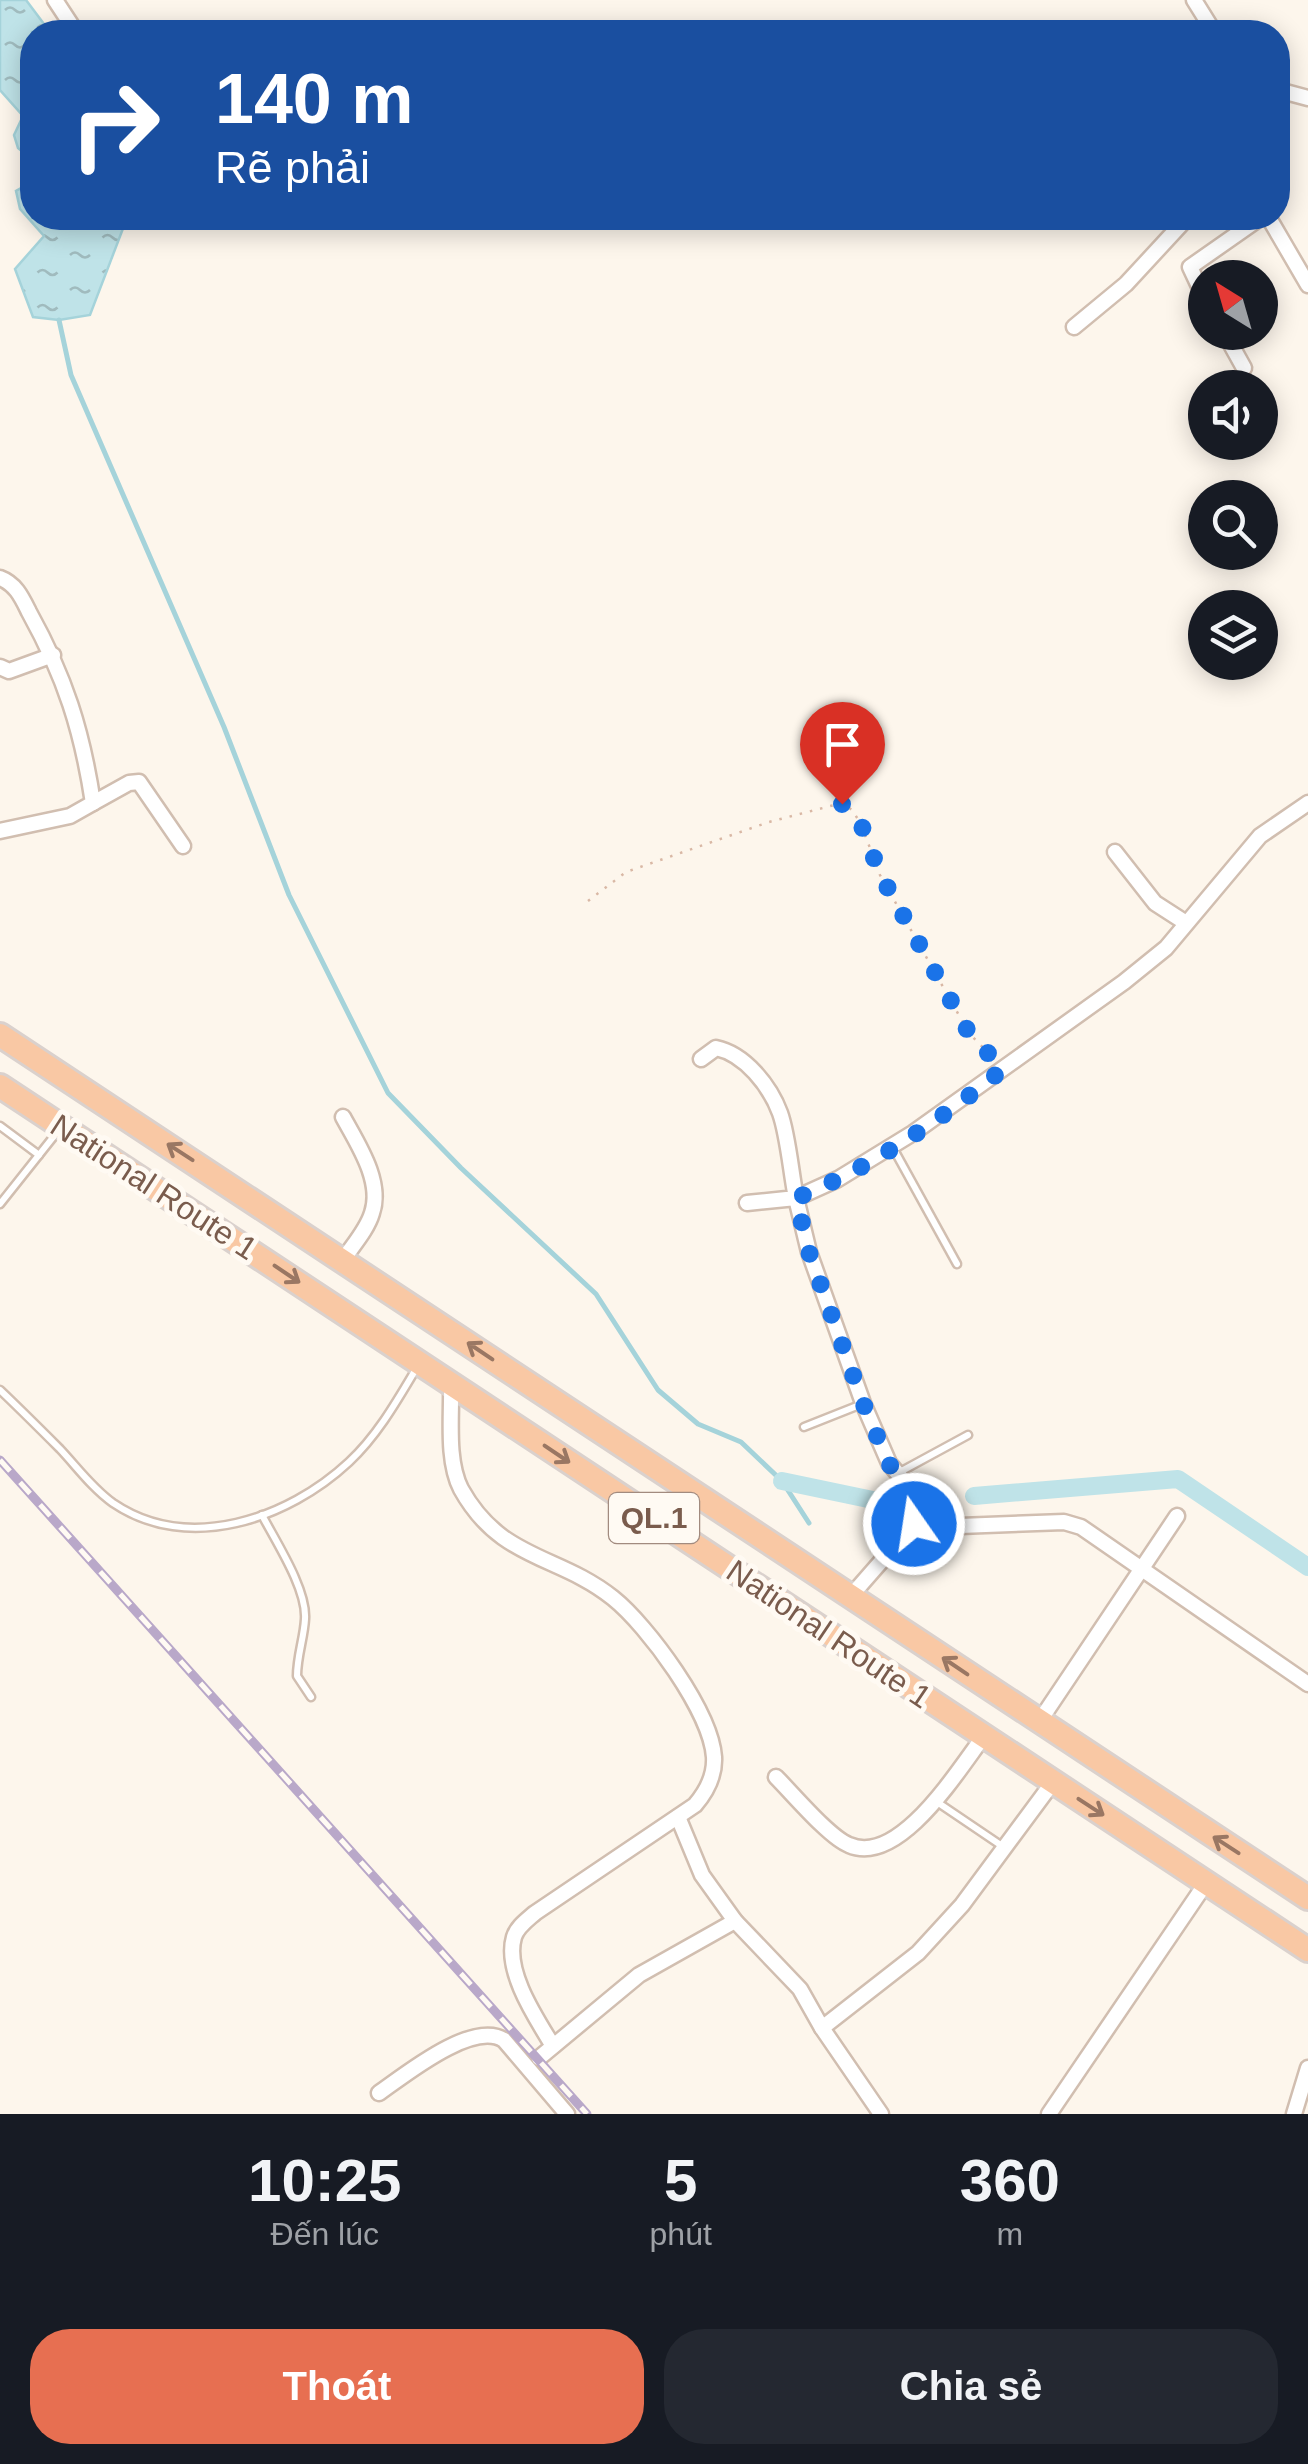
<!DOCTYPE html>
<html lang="vi">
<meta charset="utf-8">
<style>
body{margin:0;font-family:Arial,sans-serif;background:#242831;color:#f1f3f6;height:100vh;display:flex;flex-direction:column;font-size:38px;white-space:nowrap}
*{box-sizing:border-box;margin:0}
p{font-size:32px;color:#9ea1a6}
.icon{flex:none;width:55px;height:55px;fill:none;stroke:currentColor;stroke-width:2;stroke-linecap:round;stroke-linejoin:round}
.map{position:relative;height:2114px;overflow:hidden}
.drawer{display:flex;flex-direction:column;background:#171b24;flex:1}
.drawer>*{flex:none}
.banner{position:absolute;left:20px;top:20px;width:1270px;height:210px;border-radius:40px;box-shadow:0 5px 25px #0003;background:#1a4fa0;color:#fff;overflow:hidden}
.needle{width:65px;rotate:323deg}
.fabs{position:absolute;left:1188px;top:260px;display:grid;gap:20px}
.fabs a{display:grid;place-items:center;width:90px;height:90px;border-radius:50%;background:#171b24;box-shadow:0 5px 25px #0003;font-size:50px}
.pin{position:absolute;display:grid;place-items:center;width:85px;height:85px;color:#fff;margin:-102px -42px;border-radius:50% 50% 50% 0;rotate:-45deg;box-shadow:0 0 10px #0007}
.pin .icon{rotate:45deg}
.me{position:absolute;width:110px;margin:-55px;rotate:347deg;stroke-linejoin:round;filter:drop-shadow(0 0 8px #0008)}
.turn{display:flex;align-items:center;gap:35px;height:210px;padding:0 30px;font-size:45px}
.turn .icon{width:130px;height:130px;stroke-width:2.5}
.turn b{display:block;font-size:70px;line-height:85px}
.eta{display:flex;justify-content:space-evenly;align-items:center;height:170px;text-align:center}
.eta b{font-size:60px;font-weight:600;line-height:70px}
.button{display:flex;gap:20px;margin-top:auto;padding:20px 30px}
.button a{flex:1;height:115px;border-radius:40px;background:#e76f51;color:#fff;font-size:40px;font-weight:600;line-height:115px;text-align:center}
.button a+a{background:#242831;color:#f1f3f6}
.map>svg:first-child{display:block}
.water{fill:url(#water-ripples);stroke:#a5d3da;stroke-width:2.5}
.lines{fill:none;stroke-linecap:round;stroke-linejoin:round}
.stream{stroke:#a5d3da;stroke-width:5}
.canal{stroke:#bfe3e8;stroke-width:18}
.service-casing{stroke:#d1beb0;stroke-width:11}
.minor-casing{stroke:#d1beb0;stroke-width:19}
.trunk-casing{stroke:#dad1cd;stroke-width:28}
.path{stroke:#d9b8a5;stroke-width:2.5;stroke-dasharray:2.5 8;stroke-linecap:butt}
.service{stroke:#fff;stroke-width:6}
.minor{stroke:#fff;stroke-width:14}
.trunk{stroke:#f9c8a4;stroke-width:22}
.rail-casing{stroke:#b9a8c9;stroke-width:9}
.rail{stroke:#fffaf3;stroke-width:5;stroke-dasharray:15;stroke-linecap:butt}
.oneway{stroke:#9a7763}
.route{stroke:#1a73e8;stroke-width:18;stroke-dasharray:0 32.4}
.labels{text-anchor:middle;stroke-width:10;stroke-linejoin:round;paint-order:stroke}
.shield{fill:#fffaf3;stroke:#a28b7f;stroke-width:2.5}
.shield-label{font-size:30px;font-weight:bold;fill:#7a5c4d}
.street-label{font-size:32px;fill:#7a5c4d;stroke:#fffaf3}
</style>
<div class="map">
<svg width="1308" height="2114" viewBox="0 0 1308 2114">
<defs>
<pattern id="water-ripples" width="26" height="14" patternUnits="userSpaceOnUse" patternTransform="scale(2.5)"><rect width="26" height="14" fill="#bfe3e8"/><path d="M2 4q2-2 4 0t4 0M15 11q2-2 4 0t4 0" fill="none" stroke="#a0bbbe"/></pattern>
</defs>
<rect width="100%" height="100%" fill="#fdf6ec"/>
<!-- water -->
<g class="water">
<polygon points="0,0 26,0 50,32 32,32 32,179 29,157 18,148 14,135 23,116 0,90"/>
<polygon points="32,182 32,218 127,218 90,315 59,320 33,317 15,269 44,236 20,209 16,191"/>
</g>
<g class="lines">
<!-- stream -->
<polyline class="stream" points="59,320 71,375 224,727 289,895 388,1093 461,1168 596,1294 658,1390 698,1424 741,1442 782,1481 809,1523"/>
<!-- canal -->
<g class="canal">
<polyline points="782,1481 892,1504"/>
<polyline points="974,1496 1178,1479 1308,1567"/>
</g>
<!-- service casing -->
<g class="service-casing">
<g id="service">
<polyline points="0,1126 39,1155"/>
<polyline points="893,1148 957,1264"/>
<polyline points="0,1204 58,1131"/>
<path d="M0,1390c20,19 40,39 60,59 17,18 32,39 53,54 75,51 175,16 236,-41 28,-26 48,-61 67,-93"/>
<polyline points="804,1427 862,1404"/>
<polyline points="898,1473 968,1435"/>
<path d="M262,1515c14,27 45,74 43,104 -1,19 -8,37 -8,57l14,21"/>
<polyline points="937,1802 1005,1848"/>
</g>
</g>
<!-- minor casing -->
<g class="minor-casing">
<g id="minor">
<polyline points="55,0 76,32"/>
<polyline points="1194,0 1214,32"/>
<polyline points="1278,90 1308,98"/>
<polyline points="1269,218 1308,285"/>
<polyline points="1205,299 1190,267 1260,218"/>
<polyline points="1074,327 1126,284 1187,218"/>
<polyline points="1224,332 1244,368"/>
<path d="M0,578c16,6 22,20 29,34 36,65 53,118 64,191l-23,13 -70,15"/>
<polyline points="0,667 9,671 53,655"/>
<polyline points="93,803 129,783 139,782 183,846"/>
<polyline points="1308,803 1260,836 1166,948 1124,982 913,1133 838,1179 796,1198 809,1252 863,1403 889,1463 917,1497 914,1524 960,1526 1064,1522 1081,1527 1308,1684"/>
<polyline points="1115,852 1155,903 1186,923"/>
<path d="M701,1059l15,-11c29,6 54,38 64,65 8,22 11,60 16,85l-49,5"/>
<path d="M343,1117c14,26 40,64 29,96 -5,17 -19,32 -29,47"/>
<path d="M451,1383c1,32 -5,77 10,106 40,72 97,65 152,109 35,28 98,114 101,159 1,18 -7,34 -19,48l-160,108c-8,7 -18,14 -21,24 -10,34 22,81 39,109"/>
<polyline points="850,1597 914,1524"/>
<polyline points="1039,1722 1177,1516"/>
<path d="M776,1777c17,17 53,60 73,68 50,22 109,-75 135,-109"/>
<polyline points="678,1817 702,1875 735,1921 800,1989 822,2028 881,2114"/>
<polyline points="822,2028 918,1953 962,1905 1053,1782"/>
<polyline points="539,2058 639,1975 735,1921"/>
<path d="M379,2093c27,-19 94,-73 125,-53l63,74"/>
<polyline points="1049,2114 1206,1883"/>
<polyline points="1294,2114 1308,2068"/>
</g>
</g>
<!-- trunk casing -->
<g class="trunk-casing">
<g id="trunk">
<polyline points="0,1035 1308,1898"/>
<polyline points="0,1086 1308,1950"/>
</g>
</g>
<!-- path -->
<polyline class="path" points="588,901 626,872 769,822 842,803 852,810 861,824 880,875 969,1033 993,1058"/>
<!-- service -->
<use href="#service" class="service"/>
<!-- minor -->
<use href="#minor" class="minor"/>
<!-- trunk -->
<use href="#trunk" class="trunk"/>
<!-- rail casing -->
<g class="rail-casing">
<polyline id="rail" points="0,1460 587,2114"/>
</g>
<!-- rail -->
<use href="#rail" class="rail"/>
</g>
<!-- one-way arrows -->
<defs><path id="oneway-shaft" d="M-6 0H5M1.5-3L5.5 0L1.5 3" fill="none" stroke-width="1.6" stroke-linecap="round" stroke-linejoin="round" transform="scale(2.5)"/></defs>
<g class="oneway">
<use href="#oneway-shaft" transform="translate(180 1152) rotate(-147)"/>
<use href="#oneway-shaft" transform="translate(287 1274) rotate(34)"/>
<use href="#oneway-shaft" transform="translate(480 1351) rotate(-146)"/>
<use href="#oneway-shaft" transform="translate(557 1454) rotate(34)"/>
<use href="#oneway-shaft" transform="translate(955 1666) rotate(-146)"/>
<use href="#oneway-shaft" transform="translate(1091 1807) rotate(33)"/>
<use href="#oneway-shaft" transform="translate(1226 1845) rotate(-147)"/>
</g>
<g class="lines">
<!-- route -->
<path class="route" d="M842,804l10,6 9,14 19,50 89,159 34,36c-62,51 -133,99 -207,129l13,54 54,151 26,61 28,34 -3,26"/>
</g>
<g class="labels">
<!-- shield labels -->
<rect class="shield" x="609" y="1493" width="90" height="50" rx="8"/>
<g class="shield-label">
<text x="654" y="1528">QL.1</text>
</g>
<!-- street labels -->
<g class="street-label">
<text transform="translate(154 1187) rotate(33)" y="11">National Route 1</text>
<text transform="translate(829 1634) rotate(34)" y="11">National Route 1</text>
</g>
</g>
</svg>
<div class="fabs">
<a><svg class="needle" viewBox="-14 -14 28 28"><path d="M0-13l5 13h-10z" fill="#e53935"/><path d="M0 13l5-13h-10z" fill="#9ea1a6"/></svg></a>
<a><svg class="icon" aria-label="sound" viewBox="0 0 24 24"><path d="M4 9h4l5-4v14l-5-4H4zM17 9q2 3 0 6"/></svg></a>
<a><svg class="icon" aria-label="search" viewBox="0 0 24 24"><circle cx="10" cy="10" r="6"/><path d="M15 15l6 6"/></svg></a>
<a><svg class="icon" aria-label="layers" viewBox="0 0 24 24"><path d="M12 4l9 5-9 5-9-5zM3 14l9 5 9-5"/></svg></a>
</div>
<div class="pin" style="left:842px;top:804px;background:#d93025"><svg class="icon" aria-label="arrive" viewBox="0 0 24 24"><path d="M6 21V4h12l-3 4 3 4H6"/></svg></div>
<svg class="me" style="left:914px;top:1524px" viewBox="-20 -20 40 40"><circle r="17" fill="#1a73e8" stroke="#fff" stroke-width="3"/><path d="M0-11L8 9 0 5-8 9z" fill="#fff"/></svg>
<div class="banner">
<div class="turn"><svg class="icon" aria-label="right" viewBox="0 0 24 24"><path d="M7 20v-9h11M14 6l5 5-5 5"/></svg><div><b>140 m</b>Rẽ phải</div></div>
</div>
</div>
<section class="drawer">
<div class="eta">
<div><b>10:25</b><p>Đến lúc</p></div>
<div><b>5</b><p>phút</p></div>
<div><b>360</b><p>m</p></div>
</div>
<div class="button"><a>Thoát</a><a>Chia sẻ</a></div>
</section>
